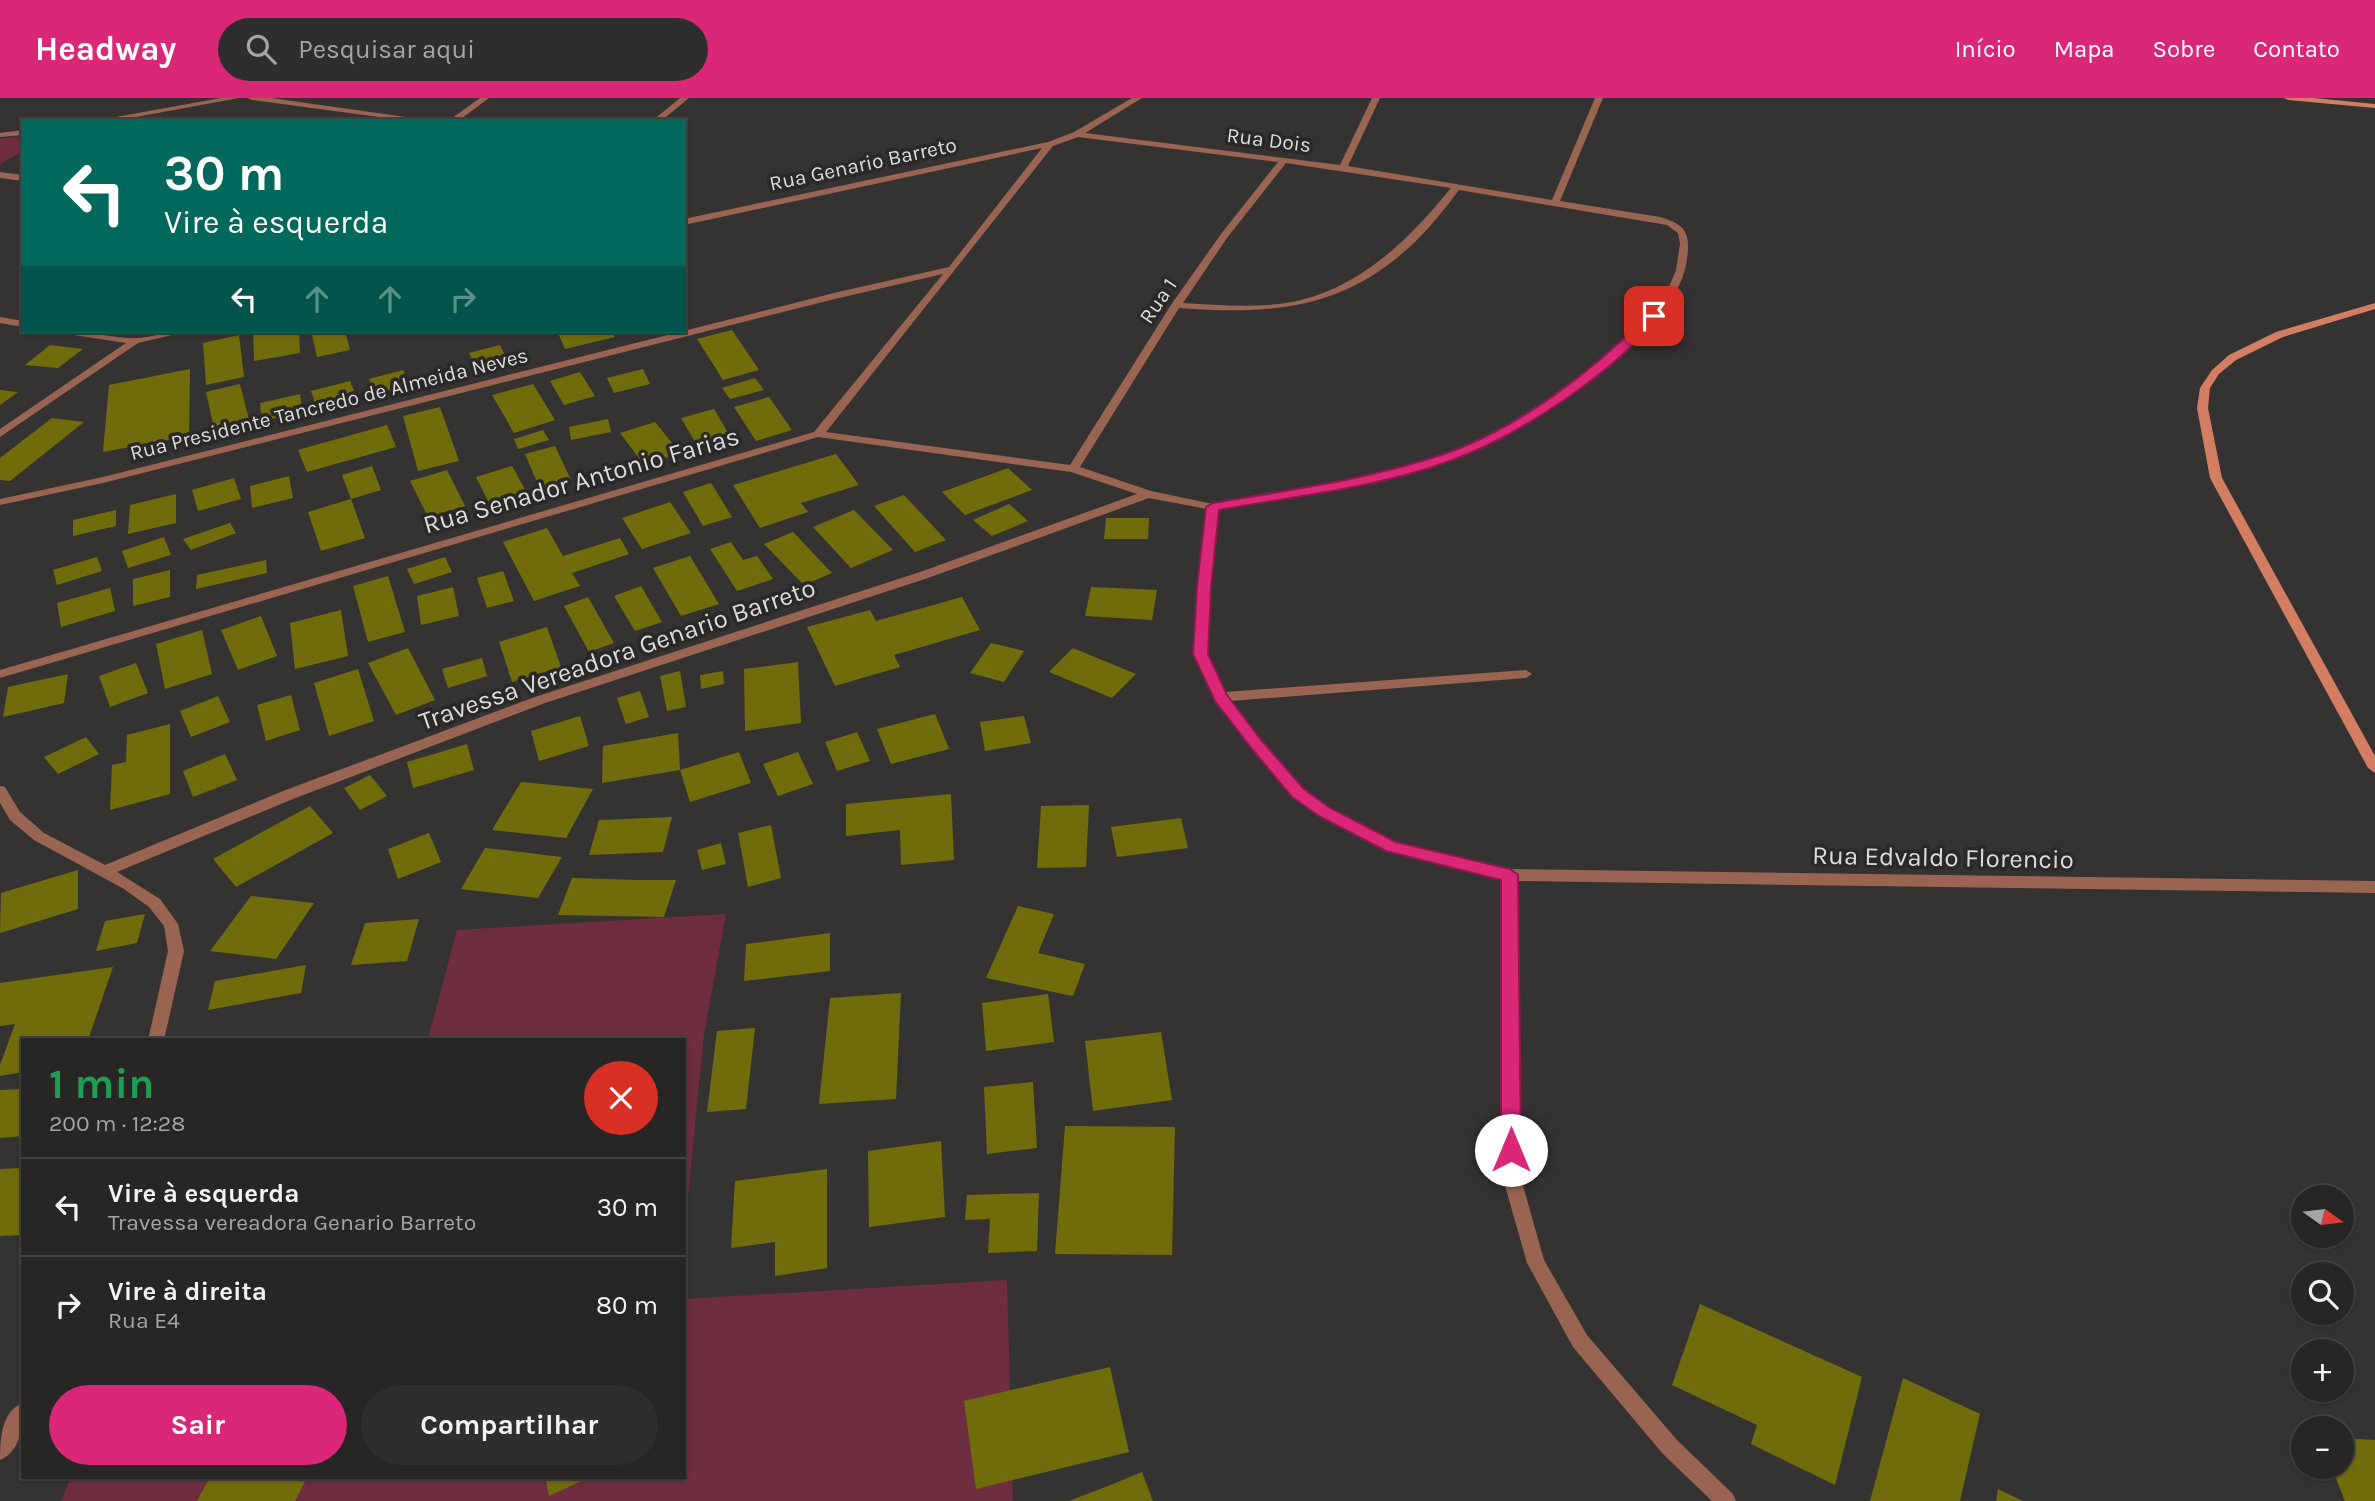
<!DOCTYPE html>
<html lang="pt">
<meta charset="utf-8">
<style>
body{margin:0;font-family:Karla,sans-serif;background:#302e2d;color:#f1f3f6;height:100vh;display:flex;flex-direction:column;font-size:26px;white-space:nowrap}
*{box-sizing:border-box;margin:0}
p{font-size:23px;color:#a5a5a7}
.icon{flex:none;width:38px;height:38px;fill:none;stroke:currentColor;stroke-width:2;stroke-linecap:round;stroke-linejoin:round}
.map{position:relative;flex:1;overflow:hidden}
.drawer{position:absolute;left:21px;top:940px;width:665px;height:441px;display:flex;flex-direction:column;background:#282625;border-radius:0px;box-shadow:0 2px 5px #0004,0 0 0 2px #444342}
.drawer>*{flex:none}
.hud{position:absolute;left:21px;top:21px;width:665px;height:214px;border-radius:0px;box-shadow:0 2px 5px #0004,0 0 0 2px #444342;background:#00695c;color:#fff;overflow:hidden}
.needle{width:46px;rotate:104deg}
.fabs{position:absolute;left:2291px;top:1087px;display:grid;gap:14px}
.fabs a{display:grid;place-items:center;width:63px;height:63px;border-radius:50%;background:#282625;box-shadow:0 2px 5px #0004,0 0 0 2px #444342;font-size:35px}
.pin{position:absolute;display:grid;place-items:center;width:60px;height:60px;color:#fff;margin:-30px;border-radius:14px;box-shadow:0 4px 10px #0006}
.me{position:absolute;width:77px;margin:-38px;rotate:0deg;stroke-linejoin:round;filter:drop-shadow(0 0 5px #0008)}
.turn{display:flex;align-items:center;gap:24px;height:147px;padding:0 28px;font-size:32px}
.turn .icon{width:91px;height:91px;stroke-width:2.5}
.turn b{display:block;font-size:49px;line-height:60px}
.lanes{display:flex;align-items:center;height:66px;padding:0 28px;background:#0003;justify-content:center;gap:35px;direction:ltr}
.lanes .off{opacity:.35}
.round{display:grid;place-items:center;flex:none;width:74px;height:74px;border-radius:37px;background:#302e2d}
.summary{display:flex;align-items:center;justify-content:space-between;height:119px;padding:0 28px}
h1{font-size:42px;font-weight:700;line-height:52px;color:#1e9e55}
.cta{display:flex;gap:14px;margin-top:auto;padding:14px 28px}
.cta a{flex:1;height:80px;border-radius:42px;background:#db2777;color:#fff;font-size:28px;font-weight:700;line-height:80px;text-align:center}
.cta a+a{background:#302e2d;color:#f1f3f6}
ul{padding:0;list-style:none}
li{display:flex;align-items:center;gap:21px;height:98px;padding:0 28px;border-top:2px solid #444342}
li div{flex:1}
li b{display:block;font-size:26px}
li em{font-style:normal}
header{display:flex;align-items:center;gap:42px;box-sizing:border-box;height:98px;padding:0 35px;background:#db2777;color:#fff}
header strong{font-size:33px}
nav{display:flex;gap:38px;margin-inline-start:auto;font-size:24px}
.search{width:490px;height:63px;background:#302e2d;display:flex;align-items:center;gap:18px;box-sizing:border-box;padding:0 24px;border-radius:38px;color:#a5a5a7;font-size:26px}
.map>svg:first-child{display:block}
.green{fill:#6e2e3f}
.building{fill:#716c0b}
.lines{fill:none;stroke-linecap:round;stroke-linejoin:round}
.street{fill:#9a6453;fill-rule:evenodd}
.secondary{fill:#d37e63;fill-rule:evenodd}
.route{fill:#db2777;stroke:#8e194d;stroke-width:2}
.labels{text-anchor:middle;stroke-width:7;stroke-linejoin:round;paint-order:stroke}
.far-street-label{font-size:21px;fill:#dddcdb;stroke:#2b2927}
.street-label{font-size:26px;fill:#dddcdb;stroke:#2b2927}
</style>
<header>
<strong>Headway</strong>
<div class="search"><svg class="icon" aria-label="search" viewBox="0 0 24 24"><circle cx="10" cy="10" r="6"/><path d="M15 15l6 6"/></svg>Pesquisar aqui</div>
<nav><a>Início</a><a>Mapa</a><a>Sobre</a><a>Contato</a></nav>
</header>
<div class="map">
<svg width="2375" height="1403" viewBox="0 0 2375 1403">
<rect width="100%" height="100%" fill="#353331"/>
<!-- green -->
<g class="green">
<polygon points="23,38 23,53 0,66 0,41"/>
<polygon points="726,816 704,936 684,1138 684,942 428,941 457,832"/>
<polygon points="1007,1182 1013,1403 61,1403 71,1379 684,1379 684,1201"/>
</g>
<!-- building -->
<g class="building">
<polygon points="732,232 759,272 723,282 697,241"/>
<polygon points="253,233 299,233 300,255 254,263"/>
<polygon points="311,233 345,233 350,252 317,259"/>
<polygon points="557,233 611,233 615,239 565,251"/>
<polygon points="239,237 244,279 206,287 203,245"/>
<polygon points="50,247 83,251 58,270 25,267"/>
<polygon points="500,247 508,264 477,272 469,255"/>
<polygon points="190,271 189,338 103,354 109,287"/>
<polygon points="643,271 650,286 614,295 607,280"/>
<polygon points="403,272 409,287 375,296 369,281"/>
<polygon points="580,274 595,298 564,307 550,283"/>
<polygon points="755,280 764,292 730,301 722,290"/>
<polygon points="350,283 357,300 317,311 311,293"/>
<polygon points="240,286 249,322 214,330 206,294"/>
<polygon points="533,286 555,322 514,335 492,297"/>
<polygon points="0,292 18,294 0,307"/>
<polygon points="300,296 302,314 262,323 260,305"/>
<polygon points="769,299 792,332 756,343 734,309"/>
<polygon points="440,309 459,363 418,373 403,318"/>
<polygon points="714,311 731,340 698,349 681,320"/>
<polygon points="52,320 84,324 10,383 0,382 0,360"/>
<polygon points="608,321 611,334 571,342 569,329"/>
<polygon points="655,324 680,355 644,367 620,335"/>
<polygon points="387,327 396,349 307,374 298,352"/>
<polygon points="543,332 549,342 518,351 514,341"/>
<polygon points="555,348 571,382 540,391 525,356"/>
<polygon points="836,356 859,387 801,405 808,414 760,430 733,387"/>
<polygon points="372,368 381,392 351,401 342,377"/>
<polygon points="512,368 527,395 490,407 476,379"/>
<polygon points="1008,370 1032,392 965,417 942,394"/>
<polygon points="447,372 465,408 428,419 410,383"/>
<polygon points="289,378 293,400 252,410 250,388"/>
<polygon points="234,380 241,401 198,413 192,392"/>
<polygon points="711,385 732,419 703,428 683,394"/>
<polygon points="176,396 176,425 128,436 130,407"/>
<polygon points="904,397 946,442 915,454 874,408"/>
<polygon points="351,401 365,440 321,453 308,414"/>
<polygon points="670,404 691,435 642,451 622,420"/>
<polygon points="1009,406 1028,423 992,438 973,422"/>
<polygon points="116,412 116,428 73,438 73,422"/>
<polygon points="854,412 893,452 851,470 813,429"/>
<polygon points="1106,420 1149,420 1148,441 1104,441"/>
<polygon points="230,425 236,435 191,452 183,441"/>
<polygon points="547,430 563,458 620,440 629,456 572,475 580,488 534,503 503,444"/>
<polygon points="793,434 832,475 804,487 764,446"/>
<polygon points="164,439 171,457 128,470 122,453"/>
<polygon points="731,444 743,462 757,458 773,481 737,493 710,451"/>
<polygon points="690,458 719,506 681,518 653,470"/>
<polygon points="97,459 102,473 57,487 53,472"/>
<polygon points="445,459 452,474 414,486 407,471"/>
<polygon points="266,462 267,475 196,491 197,477"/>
<polygon points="170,472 170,499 133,508 133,481"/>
<polygon points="503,473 514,503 487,510 477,480"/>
<polygon points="388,478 405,534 368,544 353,488"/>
<polygon points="641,488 662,524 635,533 614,498"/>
<polygon points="453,489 459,518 421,527 417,498"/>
<polygon points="1091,489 1157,492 1152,522 1085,518"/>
<polygon points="110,490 115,513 61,529 57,505"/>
<polygon points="588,499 614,545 589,554 564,508"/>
<polygon points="962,499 980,532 894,557 900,569 835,588 807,529 870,512 876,523"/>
<polygon points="341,512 348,558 295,571 290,525"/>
<polygon points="261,518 277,558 238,572 221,532"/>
<polygon points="547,529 561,569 512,584 499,544"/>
<polygon points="202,532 212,576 165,591 156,546"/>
<polygon points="991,545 1024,553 1004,584 970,575"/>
<polygon points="408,550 435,602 396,617 368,565"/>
<polygon points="1073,550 1136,576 1112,600 1049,574"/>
<polygon points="482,560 487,578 448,590 442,571"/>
<polygon points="798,564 801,625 745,633 744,571"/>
<polygon points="136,565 148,595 110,609 99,578"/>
<polygon points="358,571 374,623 329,638 314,585"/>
<polygon points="680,573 686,609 667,613 660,578"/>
<polygon points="723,573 724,586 701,591 700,577"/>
<polygon points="68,576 64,605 3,619 8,589"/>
<polygon points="640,593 649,619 626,626 617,600"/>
<polygon points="291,597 300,632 266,643 257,607"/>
<polygon points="218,598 230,624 191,639 180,613"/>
<polygon points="935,616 949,651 891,666 877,631"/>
<polygon points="580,618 589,648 539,663 531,633"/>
<polygon points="1024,618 1031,645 985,653 980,624"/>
<polygon points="170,626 170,696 110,712 112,667 126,664 127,637"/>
<polygon points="857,634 870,663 837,673 825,644"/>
<polygon points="678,635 680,672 602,685 603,648"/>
<polygon points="86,639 99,656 58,676 44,659"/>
<polygon points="467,646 474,672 413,690 407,664"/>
<polygon points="739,654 751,685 690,704 680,672"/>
<polygon points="798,654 813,686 778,698 763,666"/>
<polygon points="225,656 237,682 193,699 183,673"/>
<polygon points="370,677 387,698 360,712 344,690"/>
<polygon points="521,684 593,691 566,740 492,732"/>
<polygon points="951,696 954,762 901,767 900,732 846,738 846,706"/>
<polygon points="1089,707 1086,769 1037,770 1041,708"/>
<polygon points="310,708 333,735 236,789 213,761"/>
<polygon points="672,719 663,754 589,757 599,722"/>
<polygon points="1181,720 1188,750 1117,759 1111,729"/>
<polygon points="771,727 781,780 748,789 738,735"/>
<polygon points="429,735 441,764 398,781 388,751"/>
<polygon points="721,745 726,766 702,772 697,752"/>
<polygon points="485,750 529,755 562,759 538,800 461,791"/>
<polygon points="78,772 78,811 0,835 1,795"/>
<polygon points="572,780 638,782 676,782 664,819 558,817"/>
<polygon points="251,798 314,805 276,861 210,853"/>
<polygon points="1018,808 1054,816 1038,855 1085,866 1073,898 986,880"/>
<polygon points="145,816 137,845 96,853 105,823"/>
<polygon points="419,821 407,863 351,867 365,825"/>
<polygon points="830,835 830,873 744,883 746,846"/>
<polygon points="306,867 301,895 208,912 215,883"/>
<polygon points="113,869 88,942 23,942 23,974 0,978 0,967 15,926 0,928 0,885"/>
<polygon points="901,895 896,1001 819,1006 830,900"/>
<polygon points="1048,896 1054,944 986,953 982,905"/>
<polygon points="755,930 746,1011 707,1014 717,933"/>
<polygon points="1161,934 1172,1002 1093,1013 1085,943"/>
<polygon points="1033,984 1037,1050 987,1056 984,989"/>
<polygon points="23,991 23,1038 0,1040 0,992"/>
<polygon points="1065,1028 1175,1029 1172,1157 1055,1156"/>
<polygon points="941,1043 945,1119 869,1129 868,1053"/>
<polygon points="23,1070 23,1137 0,1138 0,1071"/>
<polygon points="827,1071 827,1170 775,1178 775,1144 731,1150 735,1083"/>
<polygon points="1039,1095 1037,1153 988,1155 990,1121 965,1122 967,1097"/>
<polygon points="1700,1206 1862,1279 1835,1387 1751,1346 1757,1327 1672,1287"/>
<polygon points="1110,1269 1129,1354 976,1391 964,1303"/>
<polygon points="1903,1280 1980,1316 1960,1403 1870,1403"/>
<polygon points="2342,1340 2375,1342 2375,1403 2345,1403 2331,1368 2342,1368"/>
<polygon points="1142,1374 1153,1403 1069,1403 1108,1388"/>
<polygon points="210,1379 307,1379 295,1403 197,1403"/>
<polygon points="545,1379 590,1379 549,1398"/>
<polygon points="1998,1391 2023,1403 1996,1403"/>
</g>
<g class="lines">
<!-- street -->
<g class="street">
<polygon points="221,0 239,0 114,23 94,23"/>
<polygon points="248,0 271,0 434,23 409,23 252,2"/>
<polygon points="480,0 489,0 458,23 448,23"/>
<polygon points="680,0 689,0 661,23 652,23"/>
<path d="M1132,0h10l-57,35 255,32 32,-67h8l-32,68 204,34 43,-102h8l-43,103 100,16c25,7 31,16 27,42 -5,35 -27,54 -50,78 -67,72 -166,124 -261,145 -52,12 -105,18 -158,27l-8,78 -3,67 18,38 301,-22 6,4 -6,4 -295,23 31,41 41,47 27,19 66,35 114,26 865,12v12l-858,-12 3,294 24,85 43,75 90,105 56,54 3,7h-24l-49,-47 -90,-107 -46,-84 -25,-88 1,-296 -116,-28 -67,-35 -27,-19 -41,-49 -38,-51 -19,-43 3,-67 9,-78 -58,-11 -221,80 -383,125 -252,96 -176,73 43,27 18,25 6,27 -20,89h-16l20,-89 -4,-25 -15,-19 -25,-18 -90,-49 -24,-20 -10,-17v-17l5,1 15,25 24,21 61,32 178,-74 252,-94 385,-125 217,-78 -66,-22 -253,-35 -818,241v-8l814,-238 129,-158 -104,24 -736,185 -103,22v-6l103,-22 735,-185 111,-25 93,-119 -358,77v-6l364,-77 26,-10zM1078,39l200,25 -57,72 -50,71 -101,160 -244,-33 227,-286zM1286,65l165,25c-43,53 -95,104 -165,115 -34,5 -69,2 -103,0l44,-65zM1459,92l208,35 11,8 2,11 -4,26 -11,27 -56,58 -47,36 -74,45 -47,20 -68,20 -160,28 -62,-13 -71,-24 99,-159c95,7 167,2 239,-69 15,-15 28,-32 41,-49z"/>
<polygon points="23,32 23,37 0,39 0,35"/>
<polygon points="0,74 23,77 23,83 0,80"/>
<polygon points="0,219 23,223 23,229 0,225"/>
<path d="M62,233c24,-1 48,7 72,7 18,0 36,-8 55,-7l-51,12 -138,94v-8l126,-86 -59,-9z"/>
<path d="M23,1305c0,20 -1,48 -23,57 0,-20 1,-49 23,-57z"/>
</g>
<!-- secondary -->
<g class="secondary">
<polygon points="2284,0 2314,0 2375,6 2375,10 2288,2"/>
<polygon points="2375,205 2375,211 2283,239 2236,262 2219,276 2210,290 2208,310 2222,380 2375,658 2375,675 2368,670 2210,380 2197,310 2200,290 2212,272 2229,257 2276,234"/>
</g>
</g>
<!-- route -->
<path class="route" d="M1650,215l10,3c-48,58 -139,119 -210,145 -74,27 -154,35 -231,49l-8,77 -3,67 19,41 35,46 42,48 26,19 66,34 114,27 8,6 3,275 -3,6 -7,2 -7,-2 -3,-6v-270l-115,-29 -67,-35 -27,-19 -40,-48 -37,-48 -22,-47 4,-67 9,-80 7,-4c75,-13 152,-23 225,-47 78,-25 155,-85 212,-143z"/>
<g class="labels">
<!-- far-street labels -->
<g class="far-street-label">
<text transform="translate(1269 42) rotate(7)" y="7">Rua Dois</text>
<text transform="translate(863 66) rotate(-12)" y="7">Rua Genario Barreto</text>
<text transform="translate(1158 203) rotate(-56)" y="7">Rua 1</text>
<text transform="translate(329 306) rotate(-14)" y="7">Rua Presidente Tancredo de Almeida Neves</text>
</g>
<!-- street labels -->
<g class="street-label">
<text transform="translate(581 382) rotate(-16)" y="9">Rua Senador Antonio Farias</text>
<text transform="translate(617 556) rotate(-19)" y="9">Travessa Vereadora Genario Barreto</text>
<text transform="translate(1943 759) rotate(1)" y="9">Rua Edvaldo Florencio</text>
</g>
</g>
</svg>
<div class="fabs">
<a><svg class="needle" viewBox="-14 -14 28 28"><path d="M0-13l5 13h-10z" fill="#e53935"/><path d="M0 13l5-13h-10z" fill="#a5a5a7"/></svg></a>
<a><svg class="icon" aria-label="search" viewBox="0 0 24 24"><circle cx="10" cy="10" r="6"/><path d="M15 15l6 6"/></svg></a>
<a>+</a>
<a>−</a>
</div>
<div class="pin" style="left:1654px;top:218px;background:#d93025"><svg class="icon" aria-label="arrive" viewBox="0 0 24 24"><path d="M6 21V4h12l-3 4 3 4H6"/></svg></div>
<svg class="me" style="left:1511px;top:1052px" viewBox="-20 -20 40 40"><circle r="19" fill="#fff"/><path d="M0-13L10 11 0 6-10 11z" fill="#db2777"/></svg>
<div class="hud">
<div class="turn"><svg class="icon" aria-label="left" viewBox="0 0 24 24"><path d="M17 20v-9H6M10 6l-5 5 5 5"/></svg><div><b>30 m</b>Vire à esquerda</div></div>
<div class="lanes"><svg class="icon" aria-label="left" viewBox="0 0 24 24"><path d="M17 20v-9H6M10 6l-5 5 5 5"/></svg><svg class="icon off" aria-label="ahead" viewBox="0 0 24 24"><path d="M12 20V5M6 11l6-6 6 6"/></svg><svg class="icon off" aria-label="ahead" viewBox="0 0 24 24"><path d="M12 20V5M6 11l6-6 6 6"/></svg><svg class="icon off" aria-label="right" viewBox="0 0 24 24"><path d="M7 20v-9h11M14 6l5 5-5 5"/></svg></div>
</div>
<section class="drawer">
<div class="summary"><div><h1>1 min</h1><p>200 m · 12:28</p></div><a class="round" style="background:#d93025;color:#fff"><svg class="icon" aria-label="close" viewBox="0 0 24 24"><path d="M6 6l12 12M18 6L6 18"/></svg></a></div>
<ul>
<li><svg class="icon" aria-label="left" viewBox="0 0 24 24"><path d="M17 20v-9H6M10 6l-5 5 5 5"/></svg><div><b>Vire à esquerda</b><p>Travessa vereadora Genario Barreto</p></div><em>30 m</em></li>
<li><svg class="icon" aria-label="right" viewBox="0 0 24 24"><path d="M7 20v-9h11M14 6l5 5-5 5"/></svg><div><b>Vire à direita</b><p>Rua E4</p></div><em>80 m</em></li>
</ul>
<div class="cta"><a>Sair</a><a>Compartilhar</a></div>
</section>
</div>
